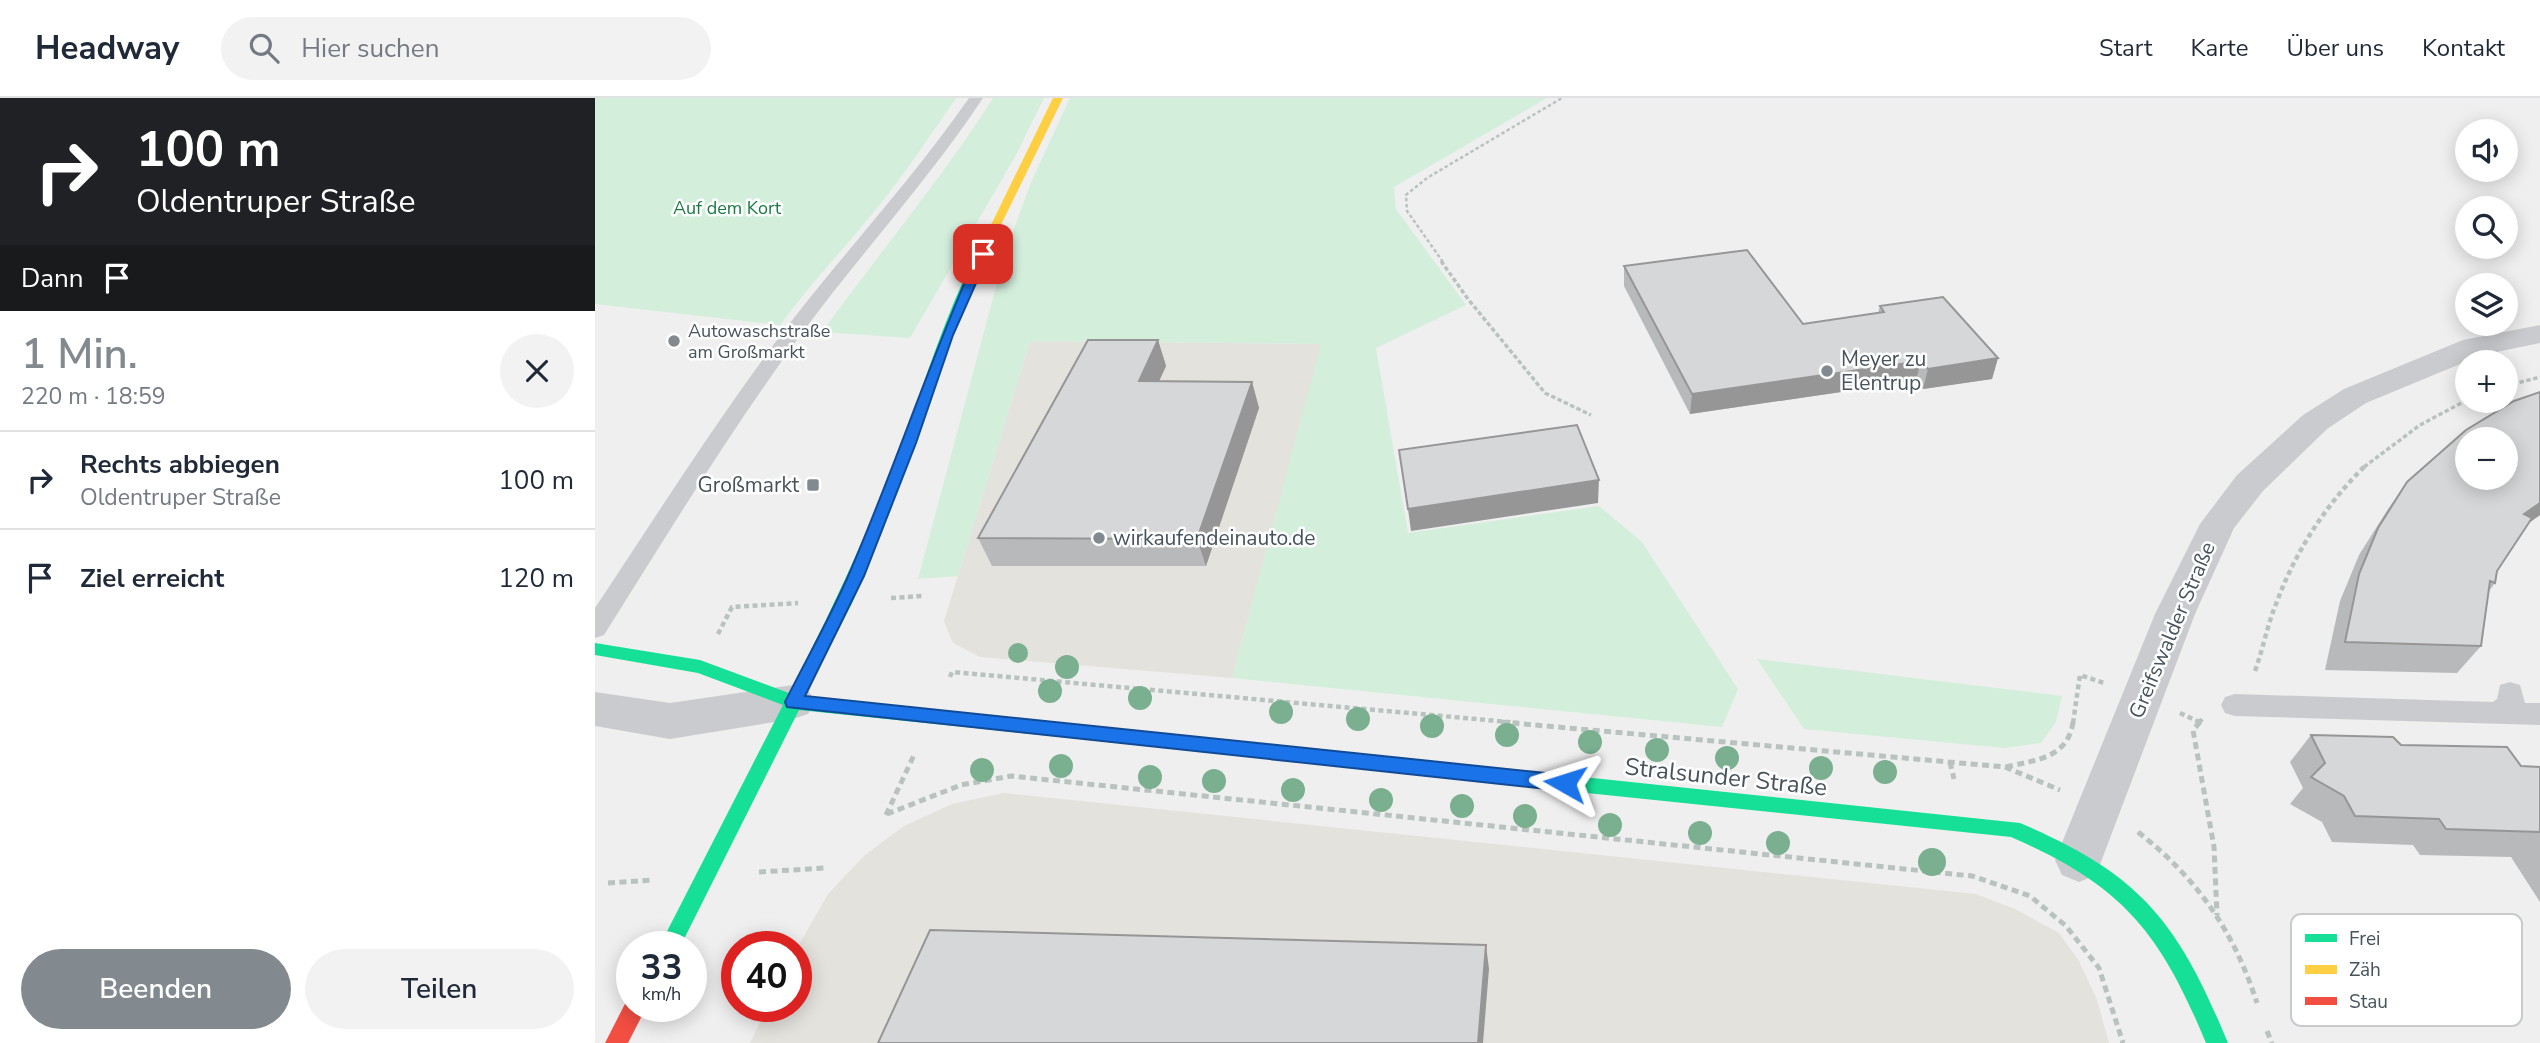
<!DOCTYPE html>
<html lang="de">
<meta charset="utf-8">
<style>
body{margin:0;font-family:"Nunito Sans",sans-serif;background:#f2f2f3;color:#1f2937;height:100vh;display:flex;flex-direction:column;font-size:26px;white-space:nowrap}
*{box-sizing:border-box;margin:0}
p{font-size:23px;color:#747a83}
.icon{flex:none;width:38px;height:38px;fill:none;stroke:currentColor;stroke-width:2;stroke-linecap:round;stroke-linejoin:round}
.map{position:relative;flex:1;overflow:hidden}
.details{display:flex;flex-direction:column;background:#fff;width:595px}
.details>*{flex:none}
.banner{background:#202124;color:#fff;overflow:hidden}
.buttons{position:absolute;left:1860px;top:21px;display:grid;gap:14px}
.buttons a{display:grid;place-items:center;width:63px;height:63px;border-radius:50%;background:#fff;box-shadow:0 4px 18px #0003;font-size:35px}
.speed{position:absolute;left:21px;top:833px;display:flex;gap:14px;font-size:35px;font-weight:700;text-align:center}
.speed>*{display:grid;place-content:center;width:91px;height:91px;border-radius:50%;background:#fff;box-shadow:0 4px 18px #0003;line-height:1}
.speed small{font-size:18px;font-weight:400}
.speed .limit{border:10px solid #d22;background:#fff;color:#111}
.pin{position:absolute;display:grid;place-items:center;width:60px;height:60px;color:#fff;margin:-30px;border-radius:14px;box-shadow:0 4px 10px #0006}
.me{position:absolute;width:77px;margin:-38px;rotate:276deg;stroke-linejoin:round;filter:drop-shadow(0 0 5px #0008)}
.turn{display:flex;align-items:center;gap:24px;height:147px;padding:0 21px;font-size:32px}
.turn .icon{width:91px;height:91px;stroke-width:2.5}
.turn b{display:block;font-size:49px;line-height:60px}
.then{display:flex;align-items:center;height:66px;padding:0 21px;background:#0003;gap:14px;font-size:26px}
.round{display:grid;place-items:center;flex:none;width:74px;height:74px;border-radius:37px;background:#f2f2f3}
.headline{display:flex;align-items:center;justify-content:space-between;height:119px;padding:0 21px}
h1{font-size:42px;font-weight:600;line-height:52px;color:#828a8f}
.button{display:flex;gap:14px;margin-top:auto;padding:14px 21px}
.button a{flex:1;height:80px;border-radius:42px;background:#828a8f;color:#fff;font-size:28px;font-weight:600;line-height:80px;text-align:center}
.button a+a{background:#f2f2f3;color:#1f2937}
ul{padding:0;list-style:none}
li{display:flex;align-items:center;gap:21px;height:98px;padding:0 21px;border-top:2px solid #e0e1e3}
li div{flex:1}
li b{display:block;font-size:26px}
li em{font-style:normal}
header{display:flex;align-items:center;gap:42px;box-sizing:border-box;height:98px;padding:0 35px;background:#fff;border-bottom:2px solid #e0e1e3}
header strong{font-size:33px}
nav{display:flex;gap:38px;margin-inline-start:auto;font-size:24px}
.search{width:490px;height:63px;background:#f2f2f3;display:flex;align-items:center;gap:18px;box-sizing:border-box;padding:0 24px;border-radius:38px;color:#747a83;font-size:26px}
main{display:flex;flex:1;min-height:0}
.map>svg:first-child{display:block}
.commercial{fill:#e4e2dd}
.green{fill:#d4eedc}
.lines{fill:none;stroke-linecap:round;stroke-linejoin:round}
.path-far3{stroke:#b8c3bf;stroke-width:2.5;stroke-dasharray:3.5 2.5;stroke-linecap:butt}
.path-far2{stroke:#b8c3bf;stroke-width:3.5;stroke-dasharray:4.5 2.5;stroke-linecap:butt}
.path-far1{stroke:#b8c3bf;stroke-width:4.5;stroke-dasharray:5 3.5;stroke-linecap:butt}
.path{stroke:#b8c3bf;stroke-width:5;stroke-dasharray:7 4.5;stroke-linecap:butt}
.lane{fill:#c9cbce;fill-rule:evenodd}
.street{fill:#c9cbce;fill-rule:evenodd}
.fast{fill:#16e098;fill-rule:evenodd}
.slow{fill:#ffcf43;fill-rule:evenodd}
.jam{fill:#f24e42;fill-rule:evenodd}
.tree{fill:#7aaf90}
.wall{fill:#b8b9ba}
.shaded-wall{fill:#969697}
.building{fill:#d6d7d8;stroke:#969697;stroke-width:2;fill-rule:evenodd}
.route{fill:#1a73e8;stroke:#114b97;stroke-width:2}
.poi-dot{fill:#828a8f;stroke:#fff;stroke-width:2.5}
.labels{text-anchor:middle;stroke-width:5;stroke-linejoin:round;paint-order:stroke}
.far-park-label{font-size:18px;fill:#197a43;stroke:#fff}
.far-poi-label{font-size:18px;fill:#47535b;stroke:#fff;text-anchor:start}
.poi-label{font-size:21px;fill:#47535b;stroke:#fff;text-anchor:start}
.street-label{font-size:21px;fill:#47535b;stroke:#fff}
.near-street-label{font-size:24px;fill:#47535b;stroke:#fff}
.key{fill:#fff;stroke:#c8cbce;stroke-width:2}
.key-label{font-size:19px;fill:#47535b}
</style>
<header>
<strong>Headway</strong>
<div class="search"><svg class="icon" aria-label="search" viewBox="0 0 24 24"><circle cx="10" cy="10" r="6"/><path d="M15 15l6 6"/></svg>Hier suchen</div>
<nav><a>Start</a><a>Karte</a><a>Über uns</a><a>Kontakt</a></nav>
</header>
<main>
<section class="details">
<div class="banner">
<div class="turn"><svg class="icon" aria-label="right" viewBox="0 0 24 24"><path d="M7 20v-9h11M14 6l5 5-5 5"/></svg><div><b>100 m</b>Oldentruper Straße</div></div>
<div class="then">Dann<svg class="icon" aria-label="arrive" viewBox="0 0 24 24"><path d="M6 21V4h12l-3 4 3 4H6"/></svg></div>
</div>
<div class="headline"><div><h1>1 Min.</h1><p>220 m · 18:59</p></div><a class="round"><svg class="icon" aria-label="close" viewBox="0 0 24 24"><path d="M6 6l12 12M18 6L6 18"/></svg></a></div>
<ul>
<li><svg class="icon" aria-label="right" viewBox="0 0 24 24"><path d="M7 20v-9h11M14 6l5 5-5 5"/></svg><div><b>Rechts abbiegen</b><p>Oldentruper Straße</p></div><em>100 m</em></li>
<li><svg class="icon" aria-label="arrive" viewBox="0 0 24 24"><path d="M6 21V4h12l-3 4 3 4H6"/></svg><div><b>Ziel erreicht</b></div><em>120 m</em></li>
</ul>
<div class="button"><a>Beenden</a><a>Teilen</a></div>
</section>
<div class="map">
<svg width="1945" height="945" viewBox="0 0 1945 945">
<rect width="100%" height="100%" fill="#f0efef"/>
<!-- commercial -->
<g class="commercial">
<polygon points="435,243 727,246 637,580 385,559 358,545 349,523"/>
<polygon points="409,695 1381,796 1420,811 1464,835 1484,863 1502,902 1514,945 155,945 173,908 201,908 201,852 233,796 270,757 309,728 357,706"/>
</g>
<!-- green -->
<g class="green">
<path d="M0,0h361c-26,37 -50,75 -79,110 -32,40 -67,76 -97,117l-185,-21z"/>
<path d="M398,0h51l-28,57 -106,183 -88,-6c57,-79 119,-152 171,-234z"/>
<polygon points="475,0 952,0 799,89 801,111 871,207 781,250 813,435 1004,408 1047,444 1143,591 1127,629 637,580 726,246 435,243 363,478 323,481 410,155 437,82"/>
<polygon points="1162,561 1467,598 1461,624 1446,645 1409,650 1209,631"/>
</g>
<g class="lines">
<!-- path-far3 -->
<polyline class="path-far3" points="848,164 812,113 811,97 832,80 967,0"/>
<!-- path-far2 -->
<g class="path-far2">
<polyline points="846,163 873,201 950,295 996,317"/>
<polyline points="1911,288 1945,279"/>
<polyline points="1769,369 1825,327 1872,302"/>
</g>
<!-- path-far1 -->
<g class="path-far1">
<polyline points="296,500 327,498"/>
<polyline points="123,536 137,509 203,505"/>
<path d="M1660,573c8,-22 12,-45 21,-67 19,-52 50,-100 90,-139"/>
<polyline points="355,579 357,574 925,625"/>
<polyline points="1585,615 1604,624"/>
<polyline points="1478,625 1485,577 1509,585"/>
<polyline points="1604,625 1607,621"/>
</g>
<!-- path -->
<g class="path">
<polyline points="906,624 1410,669 1465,692"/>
<polyline points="1605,624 1598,632 1619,749 1622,817"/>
<polyline points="1355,664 1359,681"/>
<path d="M1411,669c30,-7 62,-9 67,-45"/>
<polyline points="292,716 366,687 416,678 1377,778 1435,798 1471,828 1504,870 1528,945"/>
<polyline points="291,717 319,657"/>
<path d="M1543,734c60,47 96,100 119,171"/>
<polyline points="164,774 230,770"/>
<polyline points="13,785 58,782"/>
<polyline points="1672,933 1677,945"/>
</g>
<!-- lane -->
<g class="lane">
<path d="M374,0h14c-55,83 -122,155 -181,235 -71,97 -134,200 -198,302l-9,3v-30c64,-96 125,-194 195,-285 59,-76 124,-146 179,-225z"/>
<polygon points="1915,584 1925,587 1930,605 1945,605 1945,627 1640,618 1630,615 1626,607 1630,599 1640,596 1898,604 1902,601 1905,587"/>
</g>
<!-- street -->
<g class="street">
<polygon points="1945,227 1945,245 1887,257 1771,305 1732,331 1668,393 1639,430 1600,516 1501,777 1484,784 1467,777 1460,762 1560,516 1605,426 1642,377 1708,317 1749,291 1868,242"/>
<polygon points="198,587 213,592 220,604 213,616 198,621 75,641 0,628 0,594 75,605"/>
</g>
<!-- fast -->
<g class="fast">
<path d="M394,131l9,2 -45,104 -37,108 -63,158 -48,95 362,38 6,2 3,5 -3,5 -6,2 -368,-38 -119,237h-21l124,-242 -85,-32 -103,-18v-12l105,17 89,33c43,-82 81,-165 114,-252 26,-71 49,-147 86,-212z"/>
<path d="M866,666l559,59c122,52 158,99 208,220h-22c-46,-111 -83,-157 -195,-206l-550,-57 -7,-3 -2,-5 2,-5z"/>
</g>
<!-- slow -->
<polygon class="slow" points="458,0 468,0 403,133 394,135 393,133"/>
<!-- jam -->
<g class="jam">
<polygon points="572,636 866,666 873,669 875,674 873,679 866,682 572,650 566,648 563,643 566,638"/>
<polygon points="37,899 37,908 52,908 33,945 10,945 33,900"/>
</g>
</g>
<!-- trees -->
<g class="tree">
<circle cx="423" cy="555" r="10"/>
<circle cx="472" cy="569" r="12"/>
<circle cx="455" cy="593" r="12"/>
<circle cx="545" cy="600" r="12"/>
<circle cx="686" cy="614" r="12"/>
<circle cx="763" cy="621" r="12"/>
<circle cx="837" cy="628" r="12"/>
<circle cx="912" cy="637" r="12"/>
<circle cx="995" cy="644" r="12"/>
<circle cx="1062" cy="652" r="12"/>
<circle cx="1132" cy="660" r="12"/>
<circle cx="466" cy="668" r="12"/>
<circle cx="1226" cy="670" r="12"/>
<circle cx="387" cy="672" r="12"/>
<circle cx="1290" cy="674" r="12"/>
<circle cx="555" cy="679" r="12"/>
<circle cx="619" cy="683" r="12"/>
<circle cx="698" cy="692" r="12"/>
<circle cx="786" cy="702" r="12"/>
<circle cx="867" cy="708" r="12"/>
<circle cx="930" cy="718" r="12"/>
<circle cx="1015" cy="727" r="12"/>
<circle cx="1105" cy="735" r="12"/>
<circle cx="1183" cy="745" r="12"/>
<circle cx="1337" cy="764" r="14"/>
</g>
<!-- wall -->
<g class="wall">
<polygon points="1029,168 1208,226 1283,215 1285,208 1403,260 1397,281 1328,291 1321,283 1095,316 1029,188"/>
<polygon points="563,242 571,268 564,283 657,284 664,310 611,468 397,468 383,440"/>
<polygon points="1945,294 1945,417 1933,426 1902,473 1900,485 1894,493 1886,548 1862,575 1730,572 1745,503 1764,457 1793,411 1812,384"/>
<polygon points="1716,637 1806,647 1926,668 1945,669 1945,804 1916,759 1825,757 1818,747 1737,744 1727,724 1695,706 1708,690 1695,664"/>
</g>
<!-- shaded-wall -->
<g class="shaded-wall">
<polygon points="563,242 571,268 552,310 544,283"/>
<polygon points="1403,260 1397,281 1328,291 1333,271"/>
<polygon points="1326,263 1321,283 1095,316 1097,296"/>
<polygon points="657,284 664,310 611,468 602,441"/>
<polygon points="1004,382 1003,405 816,433 813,411"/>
<polygon points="1945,405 1945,417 1907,443 1929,416"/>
<polygon points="891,847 894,871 888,945 883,945"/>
</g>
<!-- building -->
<g class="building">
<polygon points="1152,152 1208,226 1289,214 1285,208 1348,199 1403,260 1333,271 1326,263 1097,296 1029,168"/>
<polygon points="493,242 563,242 544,283 657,284 602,441 383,440"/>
<path d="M1945,294v111l-16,11 8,4 -35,53 -2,12 -5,-2 -9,65 -136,-4 14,-68 19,-46 29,-46 59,-52 48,-29zM1872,341h39v39h-39z"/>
<polygon points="982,327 1004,382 813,411 804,352"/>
<polygon points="1716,637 1798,639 1806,647 1912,649 1926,668 1945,669 1945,734 1851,731 1844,721 1760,718 1749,698 1716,679 1730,665"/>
<polygon points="335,832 891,847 883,945 283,945"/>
</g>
<!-- route -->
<path class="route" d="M388,152l6,4 -36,81 -37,108 -52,133 -59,120 760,79 7,2 2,6 -2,6 -7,2 -778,-84 -2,-5c21,-42 45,-84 64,-128 46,-106 81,-215 128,-320z"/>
<!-- markers -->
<g class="poi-dot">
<circle cx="79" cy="243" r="7"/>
<circle cx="1232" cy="273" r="7"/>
<rect x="211" y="380" width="14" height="14" rx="3.5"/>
<circle cx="504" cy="440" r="7"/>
</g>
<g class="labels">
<!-- far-park labels -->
<g class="far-park-label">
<text x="132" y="116">Auf dem Kort</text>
</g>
<!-- far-poi labels -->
<g class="far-poi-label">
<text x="93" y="239">Autowaschstraße<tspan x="93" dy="21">am Großmarkt</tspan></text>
</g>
<!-- poi labels -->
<g class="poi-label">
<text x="1246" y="268">Meyer zu<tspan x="1246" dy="24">Elentrup</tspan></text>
<text x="204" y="394" text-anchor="end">Großmarkt</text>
<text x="518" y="447">wirkaufendeinauto.de</text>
</g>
<!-- street labels -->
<g class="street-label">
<text transform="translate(1577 532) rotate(-67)" y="7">Greifswalder Straße</text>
</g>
<!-- near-street labels -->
<g class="near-street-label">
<text transform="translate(1131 679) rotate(6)" y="8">Stralsunder Straße</text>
</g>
</g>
<!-- legend -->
<rect x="1696" y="816" width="231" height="112" rx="10" class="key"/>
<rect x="1710" y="836" width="32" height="8" fill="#16e098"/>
<rect x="1710" y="867" width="32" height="9" fill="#ffcf43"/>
<rect x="1710" y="899" width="32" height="8" fill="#f24e42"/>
<g class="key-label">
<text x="1754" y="847">Frei</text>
<text x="1754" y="878">Zäh</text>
<text x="1754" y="910">Stau</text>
</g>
</svg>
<div class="buttons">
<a><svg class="icon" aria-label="sound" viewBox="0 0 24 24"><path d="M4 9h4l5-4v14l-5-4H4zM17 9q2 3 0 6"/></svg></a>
<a><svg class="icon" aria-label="search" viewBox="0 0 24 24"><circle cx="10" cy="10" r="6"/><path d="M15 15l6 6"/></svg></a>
<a><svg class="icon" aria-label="layers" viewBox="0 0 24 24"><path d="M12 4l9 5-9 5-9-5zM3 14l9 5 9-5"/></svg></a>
<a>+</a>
<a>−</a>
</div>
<div class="speed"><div>33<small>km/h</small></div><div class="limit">40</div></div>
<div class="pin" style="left:388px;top:156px;background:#d93025"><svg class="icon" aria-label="arrive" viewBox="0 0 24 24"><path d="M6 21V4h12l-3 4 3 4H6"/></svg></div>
<svg class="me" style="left:970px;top:685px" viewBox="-20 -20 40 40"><path d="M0-17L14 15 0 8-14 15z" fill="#1a73e8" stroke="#fff" stroke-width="4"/></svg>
</div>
</main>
